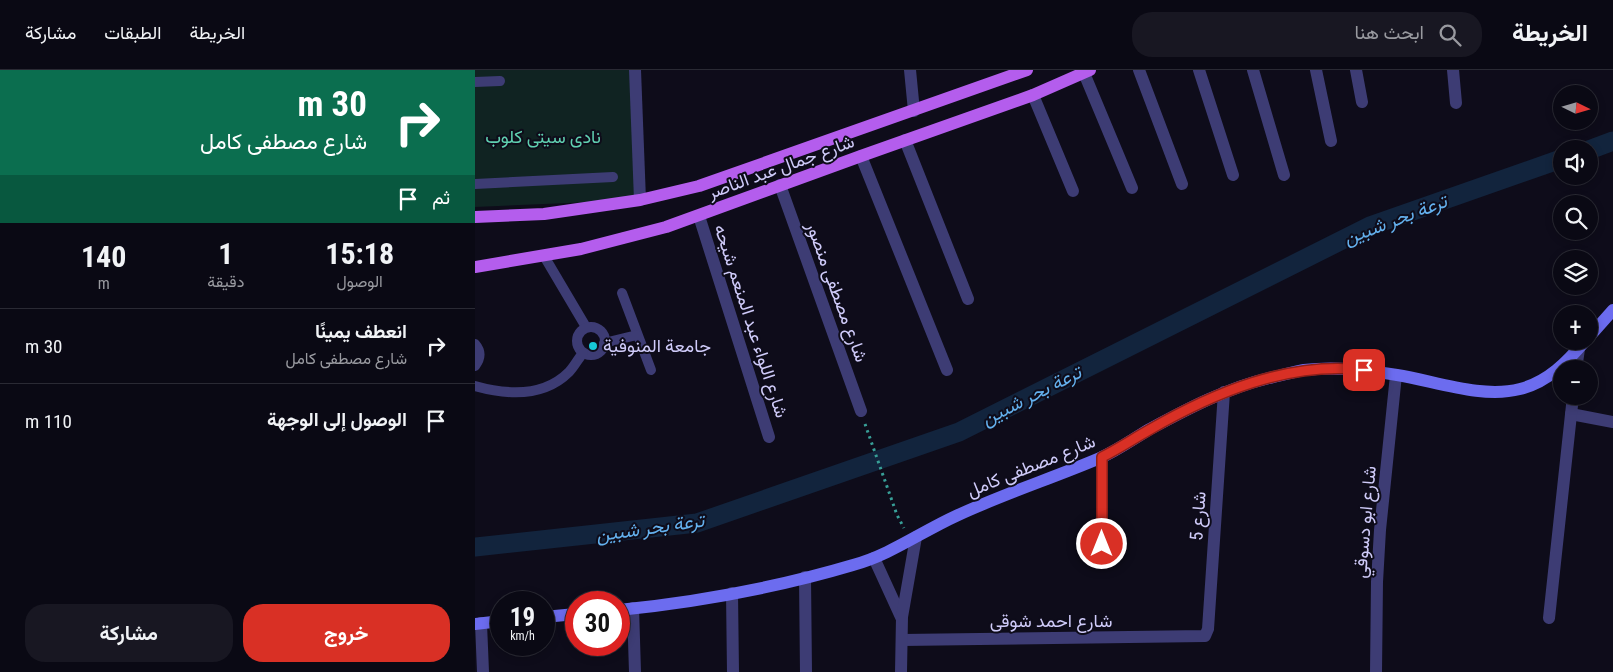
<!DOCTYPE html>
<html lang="ar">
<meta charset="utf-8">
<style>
body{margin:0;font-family:"Roboto Condensed",Vazirmatn,sans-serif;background:#181722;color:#f1f3f6;direction:rtl;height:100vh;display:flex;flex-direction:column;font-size:19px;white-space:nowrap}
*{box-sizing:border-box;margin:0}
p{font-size:16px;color:#999aa0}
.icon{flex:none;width:28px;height:28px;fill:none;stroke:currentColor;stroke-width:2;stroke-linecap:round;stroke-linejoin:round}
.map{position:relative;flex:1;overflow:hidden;direction:ltr}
.sheet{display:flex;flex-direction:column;background:#0a0914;width:475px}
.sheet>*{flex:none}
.guide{background:#0b6e4f;color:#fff;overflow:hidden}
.needle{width:32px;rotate:95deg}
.tools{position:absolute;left:1078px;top:15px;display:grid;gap:10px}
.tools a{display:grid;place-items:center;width:45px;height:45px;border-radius:50%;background:#0a0914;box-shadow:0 2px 8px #0003,0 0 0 1px #2a2a34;font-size:25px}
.speed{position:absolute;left:15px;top:521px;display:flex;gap:10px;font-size:25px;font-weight:700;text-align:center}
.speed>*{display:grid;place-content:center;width:65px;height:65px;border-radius:50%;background:#0a0914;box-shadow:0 2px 8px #0003,0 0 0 1px #2a2a34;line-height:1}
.speed small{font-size:12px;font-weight:400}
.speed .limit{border:8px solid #d22;background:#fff;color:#111}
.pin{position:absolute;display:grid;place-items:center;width:42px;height:42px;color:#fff;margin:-21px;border-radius:10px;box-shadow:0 2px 8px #0006}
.me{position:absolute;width:55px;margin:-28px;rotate:0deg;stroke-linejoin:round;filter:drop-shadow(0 0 4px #0008)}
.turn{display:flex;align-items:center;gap:18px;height:105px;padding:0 25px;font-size:22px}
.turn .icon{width:65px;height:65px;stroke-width:2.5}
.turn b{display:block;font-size:35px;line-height:42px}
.then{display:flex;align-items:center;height:48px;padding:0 25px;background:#0003;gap:10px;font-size:19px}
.eta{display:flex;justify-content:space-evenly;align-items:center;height:85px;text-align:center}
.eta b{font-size:30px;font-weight:700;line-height:35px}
.button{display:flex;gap:10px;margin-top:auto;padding:10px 25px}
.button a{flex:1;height:58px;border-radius:20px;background:#d93025;color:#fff;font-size:20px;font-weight:700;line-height:58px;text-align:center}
.button a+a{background:#181722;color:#f1f3f6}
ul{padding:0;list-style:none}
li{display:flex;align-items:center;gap:15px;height:75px;padding:0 25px;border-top:1px solid #2a2a34}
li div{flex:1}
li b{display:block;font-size:19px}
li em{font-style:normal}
header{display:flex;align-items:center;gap:30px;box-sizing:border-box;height:70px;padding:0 25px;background:#0a0914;border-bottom:1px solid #2a2a34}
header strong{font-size:24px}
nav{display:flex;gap:28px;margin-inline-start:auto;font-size:18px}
.search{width:350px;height:45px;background:#181722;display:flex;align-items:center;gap:12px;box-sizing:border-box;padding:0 18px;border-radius:20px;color:#999aa0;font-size:19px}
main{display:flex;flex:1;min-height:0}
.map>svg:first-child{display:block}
.green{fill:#102322}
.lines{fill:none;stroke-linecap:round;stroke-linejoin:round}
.canal{stroke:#12243d;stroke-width:19}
.path{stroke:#389f97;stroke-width:3;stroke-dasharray:2.5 4;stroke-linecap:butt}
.service{stroke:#3d3c74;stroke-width:10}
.minor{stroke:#3d3c74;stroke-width:12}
.secondary{stroke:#6c6cef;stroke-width:12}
.primary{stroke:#b45ded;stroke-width:12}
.route-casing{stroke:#8d1f18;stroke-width:12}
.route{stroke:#d93025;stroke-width:9}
.poi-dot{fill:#17c9d8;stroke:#0e0c1a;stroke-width:2}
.labels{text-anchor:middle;stroke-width:4;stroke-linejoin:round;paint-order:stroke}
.park-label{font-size:18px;fill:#60d0b1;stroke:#0e0c1a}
.street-label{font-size:18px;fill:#cfcbf9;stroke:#0e0c1a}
.poi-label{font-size:18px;fill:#cfcbf9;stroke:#0e0c1a;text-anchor:start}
.water-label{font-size:19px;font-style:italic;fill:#64b1ee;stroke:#0e0c1a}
</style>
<header>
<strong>الخريطة</strong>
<div class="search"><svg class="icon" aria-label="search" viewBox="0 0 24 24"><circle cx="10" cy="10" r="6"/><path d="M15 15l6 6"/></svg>ابحث هنا</div>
<nav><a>الخريطة</a><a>الطبقات</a><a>مشاركة</a></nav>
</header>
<main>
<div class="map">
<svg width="1138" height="602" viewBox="0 0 1138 602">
<rect width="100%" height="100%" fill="#0e0c1a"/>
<!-- green -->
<polygon class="green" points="0,0 160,0 165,130 0,137"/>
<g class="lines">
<!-- canal -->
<g class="canal">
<polyline points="1114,80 1138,71"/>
<polyline points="0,477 222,453 484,362 895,156 1086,89"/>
</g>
<!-- path -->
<polyline class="path" points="390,354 422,445 429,458"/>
<!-- service -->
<g class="service">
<polyline points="0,12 25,11"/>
<polyline points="0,114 138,107"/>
<polyline points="69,186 111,257"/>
<polyline points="147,223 176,300"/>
<circle cx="116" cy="271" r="14"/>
<polyline points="129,273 162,265"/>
<path d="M0,274c6,7 6,14 0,22"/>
<path d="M0,316c32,9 69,11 94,-14 5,-5 9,-13 14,-19"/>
</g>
<!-- minor -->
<g class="minor">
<polyline points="160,0 165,130"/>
<polyline points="435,0 439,41"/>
<polyline points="664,0 707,114"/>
<polyline points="724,0 758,105"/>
<polyline points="778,0 809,105"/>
<polyline points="841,0 856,71"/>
<polyline points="881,0 887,32"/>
<polyline points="978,0 981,33"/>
<polyline points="609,3 657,118"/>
<polyline points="558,25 598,121"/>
<polyline points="430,70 493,229"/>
<polyline points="386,86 472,300"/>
<polyline points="305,115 386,341"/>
<polyline points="224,146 294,367"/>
<polyline points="1101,299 1104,279"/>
<polyline points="1096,344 1138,352"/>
<polyline points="399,488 426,547"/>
<polyline points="627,491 627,387"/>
<polyline points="330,507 331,602"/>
<polyline points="257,523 258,602"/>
<polyline points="158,538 160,602"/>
<polyline points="1074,548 1098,326"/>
<polyline points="6,553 8,602"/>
<polyline points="427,570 730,566 733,559 749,322"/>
<polyline points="426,602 427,547 441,467"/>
<polyline points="901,602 902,512 905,460 921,305"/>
</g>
<!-- secondary -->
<g class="secondary">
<polyline points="1114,267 1138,240"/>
<path d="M144,540c77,-8 160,-23 234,-45 37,-10 68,-33 103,-49 47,-22 97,-38 144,-58 18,-8 33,-19 50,-29 37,-20 77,-41 119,-51 11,-2 23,-6 35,-8 31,-4 62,0 93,5 38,6 85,24 123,14 28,-7 47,-27 65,-48"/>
<polyline points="69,547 101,544"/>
<polyline points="0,554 26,551"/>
</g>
<!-- primary -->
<g class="primary">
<polyline points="0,147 69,144 165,130 224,116 552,0"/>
<polyline points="0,197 106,179 191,157 386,86 558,25 615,0"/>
</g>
</g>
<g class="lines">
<!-- route casing -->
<g class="route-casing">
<path id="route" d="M627,474v-87c16,-8 31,-18 47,-27 64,-37 139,-69 215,-60"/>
</g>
<!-- route -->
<use href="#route" class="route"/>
</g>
<!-- markers -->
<circle class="poi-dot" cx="118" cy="276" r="5"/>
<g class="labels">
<!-- park labels -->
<g class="park-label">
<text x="68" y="73">نادى سيتى كلوب</text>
</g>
<!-- street labels -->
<g class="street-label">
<text transform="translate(306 97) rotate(-20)" y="6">شارع جمال عبد الناصر</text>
<text transform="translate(362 222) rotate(70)" y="6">شارع مصطفى منصور</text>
<text transform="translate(276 251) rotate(72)" y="6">شارع اللواء عبد المنعم شيحه</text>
<text transform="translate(556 396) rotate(-22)" y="6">شارع مصطفى كامل</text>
<text transform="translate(723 446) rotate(-86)" y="6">شارع 5</text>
<text transform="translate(890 452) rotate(-85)" y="6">شارع ابو دسوقي</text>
<text x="576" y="557">شارع احمد شوقى</text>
</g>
<!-- poi labels -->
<g class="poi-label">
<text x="128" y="282">جامعة المنوفية</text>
</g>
<!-- water labels -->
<g class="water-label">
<text transform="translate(920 149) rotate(-21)" y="7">ترعة بحر شبين</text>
<text transform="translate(556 325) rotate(-27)" y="7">ترعة بحر شبين</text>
<text transform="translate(175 457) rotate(-8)" y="7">ترعة بحر شبين</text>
</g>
</g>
</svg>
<div class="tools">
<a><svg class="needle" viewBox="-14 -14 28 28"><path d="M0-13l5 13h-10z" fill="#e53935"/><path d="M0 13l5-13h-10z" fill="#999aa0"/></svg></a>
<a><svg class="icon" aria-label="sound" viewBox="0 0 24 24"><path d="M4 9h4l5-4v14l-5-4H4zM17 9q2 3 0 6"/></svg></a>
<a><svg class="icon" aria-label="search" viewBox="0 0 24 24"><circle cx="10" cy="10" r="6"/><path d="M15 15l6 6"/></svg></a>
<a><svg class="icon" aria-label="layers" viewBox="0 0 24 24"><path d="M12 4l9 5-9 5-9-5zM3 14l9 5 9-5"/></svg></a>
<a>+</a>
<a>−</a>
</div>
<div class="speed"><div>19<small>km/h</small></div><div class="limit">30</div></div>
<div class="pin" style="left:889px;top:300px;background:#d93025"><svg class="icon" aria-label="arrive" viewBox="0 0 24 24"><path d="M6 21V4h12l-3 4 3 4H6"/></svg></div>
<svg class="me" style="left:627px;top:474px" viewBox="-20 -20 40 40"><circle r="17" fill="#d93025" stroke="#fff" stroke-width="3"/><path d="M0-11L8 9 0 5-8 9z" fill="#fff"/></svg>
</div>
<section class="sheet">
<div class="guide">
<div class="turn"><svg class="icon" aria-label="right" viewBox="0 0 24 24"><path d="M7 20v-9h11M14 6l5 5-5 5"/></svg><div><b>30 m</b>شارع مصطفى كامل</div></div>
<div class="then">ثم<svg class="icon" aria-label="arrive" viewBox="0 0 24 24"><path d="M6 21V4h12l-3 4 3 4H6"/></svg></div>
</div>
<div class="eta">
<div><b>15:18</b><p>الوصول</p></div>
<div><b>1</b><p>دقيقة</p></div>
<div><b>140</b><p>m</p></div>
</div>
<ul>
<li><svg class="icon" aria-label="right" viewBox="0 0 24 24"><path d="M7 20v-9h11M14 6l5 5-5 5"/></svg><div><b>انعطف يمينًا</b><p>شارع مصطفى كامل</p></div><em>30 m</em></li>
<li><svg class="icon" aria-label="arrive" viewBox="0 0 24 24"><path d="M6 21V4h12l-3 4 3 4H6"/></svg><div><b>الوصول إلى الوجهة</b></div><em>110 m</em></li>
</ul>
<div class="button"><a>خروج</a><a>مشاركة</a></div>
</section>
</main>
